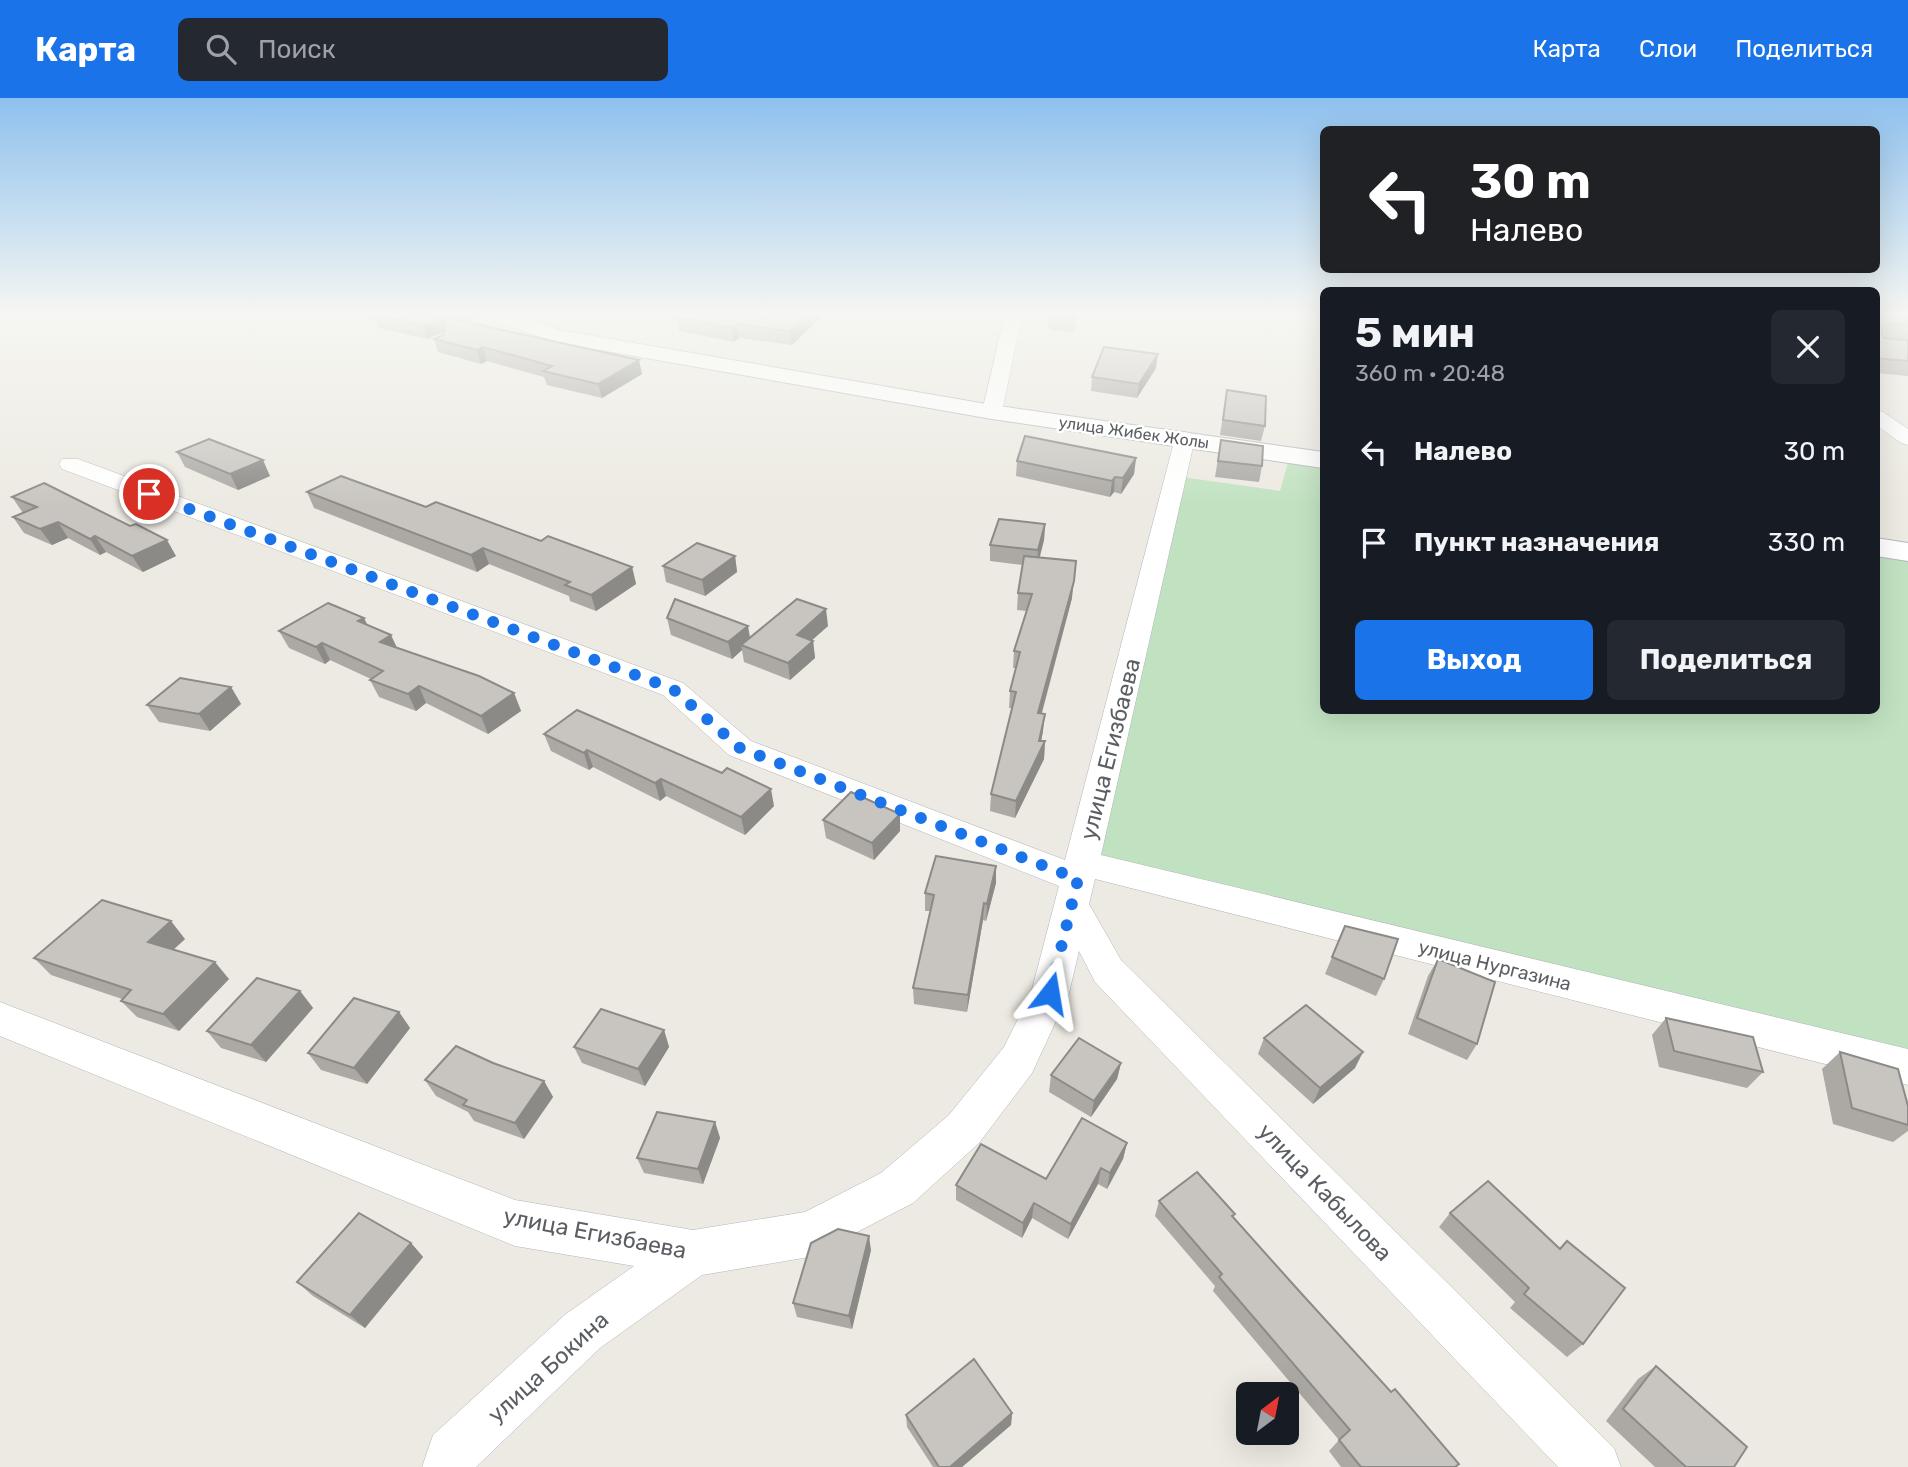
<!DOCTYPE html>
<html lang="ru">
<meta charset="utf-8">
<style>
body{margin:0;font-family:Rubik,sans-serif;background:#242831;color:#f1f3f6;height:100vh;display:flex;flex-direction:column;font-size:26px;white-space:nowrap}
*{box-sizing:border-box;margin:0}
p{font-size:23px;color:#9ea1a6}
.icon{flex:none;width:38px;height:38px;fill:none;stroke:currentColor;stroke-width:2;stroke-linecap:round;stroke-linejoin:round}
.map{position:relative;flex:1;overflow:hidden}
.panel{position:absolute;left:1320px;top:189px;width:560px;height:427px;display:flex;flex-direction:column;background:#171b24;border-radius:10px;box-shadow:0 7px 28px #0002}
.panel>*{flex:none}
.banner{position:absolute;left:1320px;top:28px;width:560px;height:147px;border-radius:10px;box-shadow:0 7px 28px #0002;background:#202124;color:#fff;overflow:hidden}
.needle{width:46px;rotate:32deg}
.controls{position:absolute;left:1236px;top:1284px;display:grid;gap:14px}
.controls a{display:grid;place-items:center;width:63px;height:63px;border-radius:10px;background:#171b24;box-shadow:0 7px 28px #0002;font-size:35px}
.pin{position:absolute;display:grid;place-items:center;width:60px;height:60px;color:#fff;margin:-30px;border:4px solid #fff;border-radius:50%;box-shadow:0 2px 7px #0007}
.me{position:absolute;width:77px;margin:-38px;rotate:14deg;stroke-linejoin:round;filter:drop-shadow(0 0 5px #0008)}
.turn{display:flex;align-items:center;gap:24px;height:147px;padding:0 35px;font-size:32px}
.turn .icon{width:91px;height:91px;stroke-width:2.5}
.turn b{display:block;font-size:49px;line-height:60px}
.round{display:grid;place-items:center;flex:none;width:74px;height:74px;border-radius:10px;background:#242831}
.head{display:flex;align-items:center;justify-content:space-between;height:119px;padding:0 35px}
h1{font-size:42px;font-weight:700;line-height:52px}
.cta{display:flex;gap:14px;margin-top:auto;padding:14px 35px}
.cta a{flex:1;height:80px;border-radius:10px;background:#1a73e8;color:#fff;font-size:28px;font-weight:700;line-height:80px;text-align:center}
.cta a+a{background:#242831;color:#f1f3f6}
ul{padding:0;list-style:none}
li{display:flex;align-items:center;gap:21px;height:91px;padding:0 35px}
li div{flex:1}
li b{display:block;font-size:26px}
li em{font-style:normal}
header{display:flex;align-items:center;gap:42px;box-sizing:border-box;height:98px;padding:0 35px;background:#1a73e8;color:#fff}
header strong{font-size:33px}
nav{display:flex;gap:38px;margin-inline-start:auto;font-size:24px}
.search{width:490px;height:63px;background:#242831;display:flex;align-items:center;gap:18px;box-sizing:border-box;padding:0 24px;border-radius:10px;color:#9ea1a6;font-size:26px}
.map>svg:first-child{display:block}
.green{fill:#c1e2c1}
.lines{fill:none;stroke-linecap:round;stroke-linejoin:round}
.street-casing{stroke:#b3b5b9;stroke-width:1}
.secondary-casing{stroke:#b4b7bc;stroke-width:2}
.street{fill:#fff;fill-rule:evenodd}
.secondary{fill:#fff;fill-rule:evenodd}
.wall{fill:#aca9a5}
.shaded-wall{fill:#8c8a86}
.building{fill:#c8c5c0;stroke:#8c8a86;stroke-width:2}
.route{stroke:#1a73e8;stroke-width:12;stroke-dasharray:0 21.6}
.labels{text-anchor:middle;stroke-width:5;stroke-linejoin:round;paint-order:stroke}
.far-street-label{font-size:16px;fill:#5b5e62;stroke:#fff}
.street-label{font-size:19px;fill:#5b5e62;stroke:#fff}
.near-street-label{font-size:23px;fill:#5b5e62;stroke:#fff}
</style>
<header>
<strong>Карта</strong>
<div class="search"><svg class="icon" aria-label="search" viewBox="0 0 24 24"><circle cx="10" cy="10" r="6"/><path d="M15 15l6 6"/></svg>Поиск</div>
<nav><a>Карта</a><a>Слои</a><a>Поделиться</a></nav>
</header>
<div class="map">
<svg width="1908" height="1369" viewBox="0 0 1908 1369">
<rect width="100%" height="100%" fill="#eceae2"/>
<!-- green -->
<polygon class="green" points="1288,364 1323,370 1323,612 1876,612 1876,456 1908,461 1908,957 1086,760 1182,379 1280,393"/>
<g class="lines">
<!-- street casing -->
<g class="street-casing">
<g id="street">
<polygon points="1005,216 1022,216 1002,314 999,318 985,318 982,314"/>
<polygon points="1876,312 1883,314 1908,331 1908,347 1901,345 1876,327"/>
<polygon points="1185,334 1192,336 1195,340 1101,757 1908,951 1908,987 1095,781 1089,806 1121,862 1614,1350 1621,1369 1558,1369 1095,884 1079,853 1069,895 1032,975 979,1045 913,1105 809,1159 702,1177 600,1250 476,1369 422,1369 433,1337 566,1216 634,1168 515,1148 0,938 0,904 515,1102 693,1132 805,1114 881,1075 949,1017 1004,949 1031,895 1059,788 729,657 663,597 62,371 59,366 62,361 78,361 683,585 751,643 1065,762 1175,340 1178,336"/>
</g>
</g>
<!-- secondary casing -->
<g class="secondary-casing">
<g id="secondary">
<polygon points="483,216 514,216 559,232 992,307 1323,354 1323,370 992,321 555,244 486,220"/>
<polygon points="1876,440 1908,445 1908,463 1876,458"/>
</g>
</g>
<!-- street -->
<use href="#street" class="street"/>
<!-- secondary -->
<use href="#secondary" class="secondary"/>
</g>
<!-- wall -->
<g class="wall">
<polygon points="360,216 481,216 481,218 466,224 642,276 602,300 547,287 544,279 487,263 481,266 438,254 434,241 443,237 444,234 427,241 378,230 376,223 361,218"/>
<polygon points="681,216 824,216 792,247 739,240 734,244 679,233 676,219"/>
<polygon points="1044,216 1074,216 1076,220 1075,234 1050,232"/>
<polygon points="1231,216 1273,216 1273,219"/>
<polygon points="1876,216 1908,216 1908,242 1884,239 1908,242 1908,278 1876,275"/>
<polygon points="1156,270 1137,300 1091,293 1092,279"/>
<polygon points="1227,292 1265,328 1261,343 1220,337"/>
<polygon points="1221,342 1262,368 1259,384 1215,379"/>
<polygon points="177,354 270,378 238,392 185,369"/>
<polygon points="1136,360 1134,376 1121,396 1114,394 1110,399 1016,378 1017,363"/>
<polygon points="307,394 426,409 632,469 636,486 596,513 570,503 569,498 489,466 477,474 314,410"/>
<polygon points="12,399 176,458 143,474 106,454 100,457 68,440 52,447 24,435 13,419 23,415"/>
<polygon points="1045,426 1044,442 1040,459 1072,500 1042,615 1043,633 1041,643 1045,643 1044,661 1015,720 990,713 991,696 1012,610 1009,610 1010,593 1016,570 1013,570 1014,553 1027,513 1017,512 1018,495 1023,467 990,463 990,447"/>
<polygon points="735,458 737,474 705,498 666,484 663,468"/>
<polygon points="667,520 750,540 828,528 811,542 813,543 815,560 790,582 744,564 742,552 732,561 671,537"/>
<polygon points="368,527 397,550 514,595 521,613 488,636 426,605 416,613 379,599 370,582 371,581 330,562 325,566 289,550 279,533"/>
<polygon points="231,589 241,606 210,633 159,624 147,607"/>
<polygon points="544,636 774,708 745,737 666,698 660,703 593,669 589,672 551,653"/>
<polygon points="823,722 900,733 874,762 826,740"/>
<polygon points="996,768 996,785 986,823 983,822 967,914 914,906 913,890 930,813 925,813 925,795"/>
<polygon points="1345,828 1384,881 1376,898 1325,876"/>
<polygon points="185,841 173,852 229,881 179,933 137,919 121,903 122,901 51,877 34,860"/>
<polygon points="1438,861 1477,946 1467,962 1408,936 1428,878"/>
<polygon points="300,893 313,910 266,964 221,950 207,933"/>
<polygon points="399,914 410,930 367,986 321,972 308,955"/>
<polygon points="1666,920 1763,974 1747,990 1659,969 1652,937"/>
<polygon points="664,932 669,949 645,988 582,965 574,949"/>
<polygon points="1264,940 1355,970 1313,1006 1258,956"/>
<polygon points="1840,954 1908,1008 1908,1033 1893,1044 1833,1026 1822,971"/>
<polygon points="493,965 544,983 553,999 524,1041 474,1023 468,1014 436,998 425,982"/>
<polygon points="1121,965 1117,981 1091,1019 1049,994 1051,977"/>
<polygon points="715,1024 720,1040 703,1086 644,1075 637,1060"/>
<polygon points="1127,1045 1123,1061 1107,1091 1098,1086 1068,1141 1032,1120 1022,1140 956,1102 956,1087 1046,1081"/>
<polygon points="1159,1103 1233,1120 1455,1369 1341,1369 1329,1353 1339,1342 1213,1193 1215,1188 1155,1118"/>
<polygon points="1450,1115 1560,1150 1567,1143 1583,1246 1567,1259 1510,1210 1515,1204 1439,1129"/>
<polygon points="411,1145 423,1159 365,1230 313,1198 297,1184"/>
<polygon points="871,1152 852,1231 797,1219 793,1205"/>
<polygon points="1656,1268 1734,1369 1655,1369 1606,1323 1638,1281"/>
<polygon points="1012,1315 1011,1327 962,1369 933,1369 907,1329 906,1317"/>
</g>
<!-- shaded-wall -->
<g class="shaded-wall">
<polygon points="450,216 481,216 481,218 427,241 423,228"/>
<polygon points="809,216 824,216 792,247 790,233"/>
<polygon points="737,226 739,240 734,244 732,230"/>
<polygon points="483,249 487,263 481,266 477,252"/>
<polygon points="1158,256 1156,270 1137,300 1139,286"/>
<polygon points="639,262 642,276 602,300 598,286"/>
<polygon points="1136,360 1134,376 1121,396 1123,380"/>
<polygon points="263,362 270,378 238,392 230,376"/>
<polygon points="1115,379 1114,394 1110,399 1112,383"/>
<polygon points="58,424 68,440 52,447 40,431"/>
<polygon points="1045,426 1044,442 1037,468 1038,452"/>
<polygon points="95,438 106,454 100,457 90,441"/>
<polygon points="167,442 176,458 143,474 132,458"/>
<polygon points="483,450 489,466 477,474 471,457"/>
<polygon points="735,458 737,474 705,498 702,482"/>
<polygon points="1076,463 1072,500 1037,632 1038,615"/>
<polygon points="632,469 636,486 596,513 591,497"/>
<polygon points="826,511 828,528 799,554 797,537"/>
<polygon points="364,520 372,536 358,523"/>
<polygon points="748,528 751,545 741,547 742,552 732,561 728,544"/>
<polygon points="391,537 399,554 380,544"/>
<polygon points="813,543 815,560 790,582 788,565"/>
<polygon points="322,545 330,562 325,566 316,549"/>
<polygon points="419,588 426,605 416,613 408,596"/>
<polygon points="231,589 241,606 210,633 199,616"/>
<polygon points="514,595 521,613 488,636 481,618"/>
<polygon points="1045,616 1043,633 1038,659 1045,643 1044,661 1015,720 1016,703 1039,643"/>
<polygon points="587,652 593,669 589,672 584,655"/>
<polygon points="661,681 666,698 660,703 655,685"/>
<polygon points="771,691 774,708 745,737 741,719"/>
<polygon points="900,716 900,733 874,762 872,745"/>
<polygon points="996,768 996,785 986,823 987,806"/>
<polygon points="984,805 983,822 967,914 968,897"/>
<polygon points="171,823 185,841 163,861 148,844"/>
<polygon points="215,864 229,881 179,933 163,916"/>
<polygon points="300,893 313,910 266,964 251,947"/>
<polygon points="399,914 410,930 367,986 354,970"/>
<polygon points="664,932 669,949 645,988 638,971"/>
<polygon points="1363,954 1355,970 1313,1006 1320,990"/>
<polygon points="1121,965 1117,981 1091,1019 1094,1003"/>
<polygon points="544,983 553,999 524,1041 515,1025"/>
<polygon points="715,1024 720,1040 703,1086 698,1071"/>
<polygon points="1127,1045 1123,1061 1107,1091 1110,1075"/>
<polygon points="1101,1070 1098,1086 1068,1141 1071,1126"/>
<polygon points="1034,1105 1032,1120 1022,1140 1023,1125"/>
<polygon points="869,1138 871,1152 852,1231 849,1218"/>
<polygon points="411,1145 423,1159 365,1230 350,1217"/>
<polygon points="1012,1315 1011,1327 962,1369 950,1369"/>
</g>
<!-- building -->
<g class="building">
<polygon points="374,216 450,216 423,228"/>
<polygon points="681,216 809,216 790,233 737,226 732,230 676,219"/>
<polygon points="1050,216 1074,216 1076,220 1051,219"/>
<polygon points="1876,216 1908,216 1908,227 1884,225 1882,227 1882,237 1884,240 1908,242 1908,263 1876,260"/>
<polygon points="448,220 639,262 598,286 543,273 552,268 483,249 477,252 434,241 443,237"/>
<polygon points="1104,249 1158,256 1139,286 1092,279"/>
<polygon points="1227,292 1266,298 1265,328 1223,322"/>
<polygon points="1025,338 1136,360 1123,380 1115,379 1112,383 1017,363"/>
<polygon points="209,341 263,362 230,376 177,354"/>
<polygon points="1221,342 1263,348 1262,368 1218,363"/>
<polygon points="341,378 426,409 436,404 541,443 548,438 632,469 591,497 565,487 570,484 483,450 471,457 307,394"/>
<polygon points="44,385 130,428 136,426 167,442 132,458 95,438 90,441 58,424 40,431 13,419 37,409 12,399"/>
<polygon points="999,421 1045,426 1038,452 990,447"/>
<polygon points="697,445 735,458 702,482 663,468"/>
<polygon points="1024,458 1076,463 1074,483 1038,615 1045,616 1039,643 1045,643 1016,703 991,696 1016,594 1010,593 1020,554 1014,553 1032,496 1018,495"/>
<polygon points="675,501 748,528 728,544 667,520"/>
<polygon points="797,501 826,511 797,537 813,543 788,565 741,547"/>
<polygon points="328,505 364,520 358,523 391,537 380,544 479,578 514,595 481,618 419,588 408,596 370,582 383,573 322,545 316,549 279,533"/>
<polygon points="180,580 231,589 199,616 147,607"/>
<polygon points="577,612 722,675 727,670 771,691 741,719 661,681 655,685 587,652 584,655 544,636"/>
<polygon points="851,694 900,716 872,745 823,722"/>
<polygon points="936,758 996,768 987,806 984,805 968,897 913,890 934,797 925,795"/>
<polygon points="102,802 171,823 148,844 215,864 163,916 121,903 131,892 34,860"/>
<polygon points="1345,828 1398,841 1384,881 1332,859"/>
<polygon points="1438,861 1495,884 1477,946 1417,920"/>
<polygon points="257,880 300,893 251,947 207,933"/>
<polygon points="354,900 399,914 354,970 308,955"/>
<polygon points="1306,907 1363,954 1320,990 1264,940"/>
<polygon points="601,911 664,932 638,971 574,949"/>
<polygon points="1666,920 1753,939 1763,974 1674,953"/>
<polygon points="1079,940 1121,965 1094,1003 1051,977"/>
<polygon points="456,948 493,965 544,983 515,1025 463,1007 467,1002 425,982"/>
<polygon points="1840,954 1898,971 1908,1008 1908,1027 1852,1010"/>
<polygon points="657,1014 715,1024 698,1071 637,1060"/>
<polygon points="1082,1020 1127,1045 1110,1075 1101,1070 1071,1126 1034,1105 1023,1125 956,1087 981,1046 1046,1081"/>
<polygon points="1197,1074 1235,1116 1232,1118 1300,1194 1391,1294 1395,1291 1459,1366 1455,1369 1361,1369 1339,1342 1350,1332 1219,1179 1222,1176 1159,1103"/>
<polygon points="1488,1083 1560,1151 1567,1143 1625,1190 1583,1246 1524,1196 1529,1190 1450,1115"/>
<polygon points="359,1115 411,1145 350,1217 297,1184"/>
<polygon points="838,1131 869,1138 849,1218 793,1205 811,1145"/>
<polygon points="974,1261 1012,1315 950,1369 939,1369 906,1317"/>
<polygon points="1656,1268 1747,1349 1734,1369 1686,1369 1623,1311"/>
</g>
<!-- sky -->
<linearGradient id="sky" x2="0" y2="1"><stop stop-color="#8ec1ee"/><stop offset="0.53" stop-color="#f6f6f2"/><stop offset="1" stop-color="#f6f6f2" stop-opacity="0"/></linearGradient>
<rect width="1908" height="408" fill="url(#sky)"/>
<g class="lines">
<!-- route -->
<polyline class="route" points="149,396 673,591 740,650 1078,781 1050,895"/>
</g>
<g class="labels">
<!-- far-street labels -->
<g class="far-street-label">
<text transform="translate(1134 334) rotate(8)" y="6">улица Жибек Жолы</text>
</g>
<!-- street labels -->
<g class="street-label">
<text transform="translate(1495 867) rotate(14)" y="7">улица Нургазина</text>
</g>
<!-- near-street labels -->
<g class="near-street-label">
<text transform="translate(1110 651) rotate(-76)" y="8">улица Егизбаева</text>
<text transform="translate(1325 1094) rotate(46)" y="8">улица Кабылова</text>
<text transform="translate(595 1135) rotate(11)" y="8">улица Егизбаева</text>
<text transform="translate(548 1269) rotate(-42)" y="8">улица Бокина</text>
</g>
</g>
</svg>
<div class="controls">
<a><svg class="needle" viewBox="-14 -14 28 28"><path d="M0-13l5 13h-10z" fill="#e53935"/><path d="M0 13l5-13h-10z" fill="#9ea1a6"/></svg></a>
</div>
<div class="pin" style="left:149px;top:396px;background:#d93025"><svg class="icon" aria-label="arrive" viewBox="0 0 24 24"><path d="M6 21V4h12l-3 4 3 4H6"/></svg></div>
<svg class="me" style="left:1050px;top:895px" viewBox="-20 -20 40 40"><path d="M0-17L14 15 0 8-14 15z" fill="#1a73e8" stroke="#fff" stroke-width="4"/></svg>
<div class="banner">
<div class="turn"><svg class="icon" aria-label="left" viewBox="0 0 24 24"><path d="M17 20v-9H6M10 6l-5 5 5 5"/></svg><div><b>30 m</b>Налево</div></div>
</div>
<section class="panel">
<div class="head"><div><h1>5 мин</h1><p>360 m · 20:48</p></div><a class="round"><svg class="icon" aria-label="close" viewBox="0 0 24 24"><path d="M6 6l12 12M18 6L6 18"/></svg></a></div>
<ul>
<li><svg class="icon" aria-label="left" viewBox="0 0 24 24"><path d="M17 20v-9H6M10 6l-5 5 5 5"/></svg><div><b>Налево</b></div><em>30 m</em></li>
<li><svg class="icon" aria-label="arrive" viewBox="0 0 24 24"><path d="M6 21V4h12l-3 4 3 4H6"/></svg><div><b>Пункт назначения</b></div><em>330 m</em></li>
</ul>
<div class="cta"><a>Выход</a><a>Поделиться</a></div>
</section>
</div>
